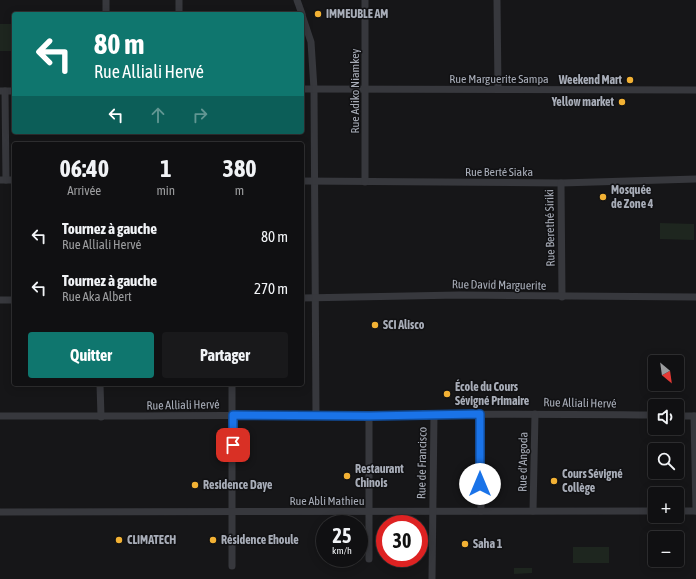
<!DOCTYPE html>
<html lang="fr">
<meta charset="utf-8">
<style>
body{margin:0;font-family:"Asap Condensed",sans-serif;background:#19191b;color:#f1f3f6;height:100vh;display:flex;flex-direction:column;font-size:15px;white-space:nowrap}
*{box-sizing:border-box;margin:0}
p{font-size:13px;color:#9c9d9f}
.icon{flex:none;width:22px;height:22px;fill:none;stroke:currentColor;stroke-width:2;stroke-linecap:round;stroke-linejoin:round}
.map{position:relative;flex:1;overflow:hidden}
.drawer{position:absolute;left:12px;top:142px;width:292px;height:244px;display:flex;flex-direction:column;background:#101012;border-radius:4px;box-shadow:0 2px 10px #0003,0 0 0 1px #303032}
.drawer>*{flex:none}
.banner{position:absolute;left:12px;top:12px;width:292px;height:122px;border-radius:4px;box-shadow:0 2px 10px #0003,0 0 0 1px #303032;background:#0f766e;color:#fff;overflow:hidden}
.needle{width:26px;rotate:151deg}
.tools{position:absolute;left:648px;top:355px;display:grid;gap:8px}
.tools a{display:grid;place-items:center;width:36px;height:36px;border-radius:4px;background:#101012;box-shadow:0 2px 10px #0003,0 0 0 1px #303032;font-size:20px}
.speed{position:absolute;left:316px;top:515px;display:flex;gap:8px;font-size:20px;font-weight:700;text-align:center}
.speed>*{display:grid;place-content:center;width:52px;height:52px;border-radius:50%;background:#101012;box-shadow:0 2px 10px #0003,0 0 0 1px #303032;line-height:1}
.speed small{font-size:10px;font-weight:400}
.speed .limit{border:6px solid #d22;background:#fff;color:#111}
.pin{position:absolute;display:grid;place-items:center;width:34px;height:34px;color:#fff;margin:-17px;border-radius:8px;box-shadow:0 2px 6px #0006}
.me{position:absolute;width:44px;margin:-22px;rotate:0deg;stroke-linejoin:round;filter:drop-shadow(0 0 3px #0008)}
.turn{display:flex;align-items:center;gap:14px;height:84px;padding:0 16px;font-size:18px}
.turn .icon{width:52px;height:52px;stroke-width:2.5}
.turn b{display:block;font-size:28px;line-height:34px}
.lanes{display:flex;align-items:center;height:38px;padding:0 16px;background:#0003;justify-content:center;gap:20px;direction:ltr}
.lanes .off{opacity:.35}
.eta{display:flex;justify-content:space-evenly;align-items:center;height:68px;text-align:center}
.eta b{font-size:24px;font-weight:700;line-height:28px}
.primary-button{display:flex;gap:8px;margin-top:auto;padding:8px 16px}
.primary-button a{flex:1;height:46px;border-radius:4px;background:#0f766e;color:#fff;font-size:16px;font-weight:700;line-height:46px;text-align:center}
.primary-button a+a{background:#19191b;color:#f1f3f6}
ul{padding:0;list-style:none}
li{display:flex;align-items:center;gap:12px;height:52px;padding:0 16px}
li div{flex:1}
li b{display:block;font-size:15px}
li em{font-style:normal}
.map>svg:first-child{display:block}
.green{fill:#1e261f}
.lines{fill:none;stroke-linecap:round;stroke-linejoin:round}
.street{stroke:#37383d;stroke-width:7}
.route-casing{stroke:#114b97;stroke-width:10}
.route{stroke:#1a73e8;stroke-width:7}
.poi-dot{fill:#f2b134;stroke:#111113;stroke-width:1.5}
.labels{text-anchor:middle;stroke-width:3;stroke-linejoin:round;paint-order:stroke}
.poi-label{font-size:12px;font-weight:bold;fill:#a8adb8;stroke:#111113;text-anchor:start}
.street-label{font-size:12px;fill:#a8adb8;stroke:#111113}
</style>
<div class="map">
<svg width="696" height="579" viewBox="0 0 696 579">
<rect width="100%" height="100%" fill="#161618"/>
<!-- green -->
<g class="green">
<rect x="0" y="24" width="14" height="27"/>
<polygon points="660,223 694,224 694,240 660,239"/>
<rect x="573" y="547" width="36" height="16"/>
<polygon points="514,568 532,568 532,573 514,574"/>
</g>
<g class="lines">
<!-- street -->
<g class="street">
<polyline points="179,0 179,14"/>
<polyline points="297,0 302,14"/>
<polyline points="497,0 498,89"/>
<polyline points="106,14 106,0"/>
<polyline points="302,15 311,42 314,89 316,415"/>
<polyline points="302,89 696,90"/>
<polyline points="0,91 14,91"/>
<polyline points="5,91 6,180"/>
<polyline points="0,180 14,180"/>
<polyline points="302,181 561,183 696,179"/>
<polyline points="365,182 365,0"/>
<polyline points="561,183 562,297"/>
<polyline points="302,298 459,295 696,297"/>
<polyline points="0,300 14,300"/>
<polyline points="100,384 101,417"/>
<polyline points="232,384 232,566"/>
<polyline points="480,414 481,511"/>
<path d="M0,416c218,1 437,-4 655,-1"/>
<polyline points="369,416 369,559"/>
<polyline points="677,416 696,416"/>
<polyline points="694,416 696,511"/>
<polyline points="533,511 535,414"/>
<polyline points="677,511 696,511"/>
<polyline points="0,512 655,511"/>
<polyline points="432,579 434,415"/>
</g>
</g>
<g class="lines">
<!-- route casing -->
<g class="route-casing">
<polyline id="route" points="233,445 233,415 369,416 480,414 480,484"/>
</g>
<!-- route -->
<use href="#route" class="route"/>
</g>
<!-- markers -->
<g class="poi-dot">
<circle cx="318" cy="14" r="4"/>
<circle cx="630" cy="80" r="4"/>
<circle cx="622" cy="102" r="4"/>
<circle cx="603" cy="197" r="4"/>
<circle cx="375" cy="325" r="4"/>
<circle cx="447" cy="394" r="4"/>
<circle cx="347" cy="476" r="4"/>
<circle cx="554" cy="481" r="4"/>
<circle cx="195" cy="485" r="4"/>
<circle cx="119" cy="540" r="4"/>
<circle cx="213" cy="540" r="4"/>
<circle cx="465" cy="544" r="4"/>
</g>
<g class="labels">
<!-- poi labels -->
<g class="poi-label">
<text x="326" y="18">IMMEUBLE AM</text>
<text x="622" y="84" text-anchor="end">Weekend Mart</text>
<text x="614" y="106" text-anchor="end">Yellow market</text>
<text x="611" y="194">Mosquée<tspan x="611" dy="14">de Zone 4</tspan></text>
<text x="383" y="329">SCI Alisco</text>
<text x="455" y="391">École du Cours<tspan x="455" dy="14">Sévigné Primaire</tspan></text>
<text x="355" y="473">Restaurant<tspan x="355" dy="14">Chinois</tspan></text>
<text x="562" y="478">Cours Sévigné<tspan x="562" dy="14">Collège</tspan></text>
<text x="203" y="489">Residence Daye</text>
<text x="127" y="544">CLIMATECH</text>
<text x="221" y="544">Résidence Ehoule</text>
<text x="473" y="548">Saha 1</text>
</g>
<!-- street labels -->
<g class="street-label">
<text x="499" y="83">Rue Marguerite Sampa</text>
<text transform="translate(355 91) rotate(-90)" y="4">Rue Adiko Niamkey</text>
<text x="499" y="176">Rue Berté Siaka</text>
<text transform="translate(550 228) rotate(-91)" y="4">Rue Berethé Siriki</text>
<text transform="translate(499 285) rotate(1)" y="4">Rue David Marguerite</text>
<text transform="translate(580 403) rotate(1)" y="4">Rue Alliali Hervé</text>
<text transform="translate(183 405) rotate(-1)" y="4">Rue Alliali Hervé</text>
<text transform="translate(523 462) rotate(-89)" y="4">Rue d'Angoda</text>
<text transform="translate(422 463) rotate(-89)" y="4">Rue de Francisco</text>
<text x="327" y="505">Rue Abli Mathieu</text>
</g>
</g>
</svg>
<div class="tools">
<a><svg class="needle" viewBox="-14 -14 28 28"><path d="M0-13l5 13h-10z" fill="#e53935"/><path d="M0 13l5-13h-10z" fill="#9c9d9f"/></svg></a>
<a><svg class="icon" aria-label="sound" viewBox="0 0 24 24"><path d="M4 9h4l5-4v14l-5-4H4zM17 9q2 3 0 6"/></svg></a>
<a><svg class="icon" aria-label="search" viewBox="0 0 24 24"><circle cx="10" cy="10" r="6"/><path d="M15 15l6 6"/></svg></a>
<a>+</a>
<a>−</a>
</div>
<div class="speed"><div>25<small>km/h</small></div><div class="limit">30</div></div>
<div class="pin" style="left:233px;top:445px;background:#d93025"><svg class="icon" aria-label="arrive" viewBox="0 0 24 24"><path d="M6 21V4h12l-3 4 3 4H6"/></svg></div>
<svg class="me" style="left:480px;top:484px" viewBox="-20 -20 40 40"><circle r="19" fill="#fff"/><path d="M0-13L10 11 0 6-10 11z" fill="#1a73e8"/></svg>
<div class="banner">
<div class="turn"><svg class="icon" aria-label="left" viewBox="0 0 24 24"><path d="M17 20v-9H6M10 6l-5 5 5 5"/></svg><div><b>80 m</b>Rue Alliali Hervé</div></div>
<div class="lanes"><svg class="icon" aria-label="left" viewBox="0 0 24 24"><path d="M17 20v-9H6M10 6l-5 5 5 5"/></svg><svg class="icon off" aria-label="ahead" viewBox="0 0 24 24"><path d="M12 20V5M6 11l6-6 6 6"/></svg><svg class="icon off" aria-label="right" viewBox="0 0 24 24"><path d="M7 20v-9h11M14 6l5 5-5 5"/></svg></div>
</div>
<section class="drawer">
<div class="eta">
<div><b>06:40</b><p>Arrivée</p></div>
<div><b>1</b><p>min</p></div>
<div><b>380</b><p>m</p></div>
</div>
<ul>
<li><svg class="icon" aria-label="left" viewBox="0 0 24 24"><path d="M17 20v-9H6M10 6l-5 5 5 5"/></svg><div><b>Tournez à gauche</b><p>Rue Alliali Hervé</p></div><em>80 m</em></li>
<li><svg class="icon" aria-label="left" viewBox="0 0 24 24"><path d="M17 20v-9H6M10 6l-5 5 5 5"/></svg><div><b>Tournez à gauche</b><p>Rue Aka Albert</p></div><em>270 m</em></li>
</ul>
<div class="primary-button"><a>Quitter</a><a>Partager</a></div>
</section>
</div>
